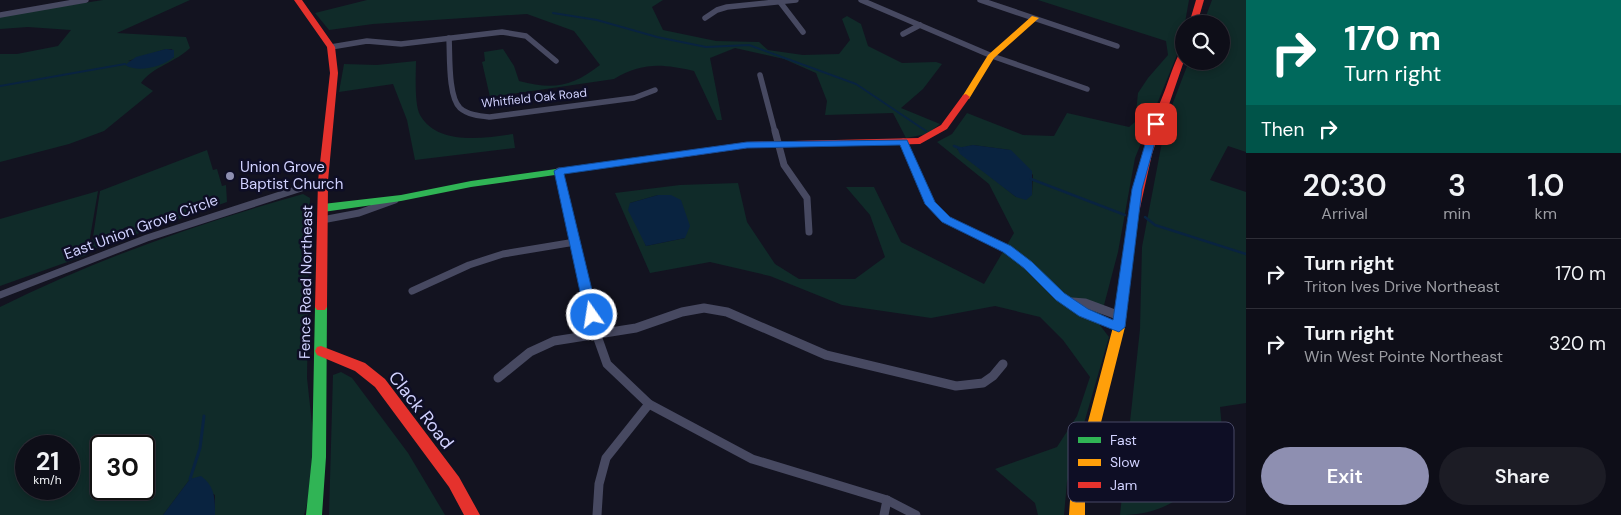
<!DOCTYPE html>
<style>
body{margin:0;font-family:"DM Sans",sans-serif;background:#1c1c25;color:#f1f3f6;height:100vh;display:flex;flex-direction:column;font-size:19px;white-space:nowrap}
*{box-sizing:border-box;margin:0}
p{font-size:16px;color:#9b9ca2}
.icon{flex:none;width:28px;height:28px;fill:none;stroke:currentColor;stroke-width:2;stroke-linecap:round;stroke-linejoin:round}
.map{position:relative;flex:1;overflow:hidden}
.drawer{display:flex;flex-direction:column;background:#0e0e18;width:375px}
.drawer>*{flex:none}
.guide{background:#00695c;color:#fff;overflow:hidden}
.buttons{position:absolute;left:1175px;top:15px;display:grid;gap:10px}
.buttons a{display:grid;place-items:center;width:55px;height:55px;border-radius:50%;background:#0e0e18;box-shadow:0 2px 8px #0003,0 0 0 1px #2e2e37;font-size:25px}
.speed{position:absolute;left:15px;top:435px;display:flex;gap:10px;font-size:25px;font-weight:700;text-align:center}
.speed>*{display:grid;place-content:center;width:65px;height:65px;border-radius:50%;background:#0e0e18;box-shadow:0 2px 8px #0003,0 0 0 1px #2e2e37;line-height:1}
.speed small{font-size:12px;font-weight:400}
.speed .limit{border:2px solid #111;border-radius:8px;background:#fff;color:#111}
.pin{position:absolute;display:grid;place-items:center;width:42px;height:42px;color:#fff;margin:-21px;border-radius:10px;box-shadow:0 2px 8px #0006}
.me{position:absolute;width:55px;margin:-28px;rotate:347deg;stroke-linejoin:round;filter:drop-shadow(0 0 4px #0008)}
.turn{display:flex;align-items:center;gap:18px;height:105px;padding:0 15px;font-size:22px}
.turn .icon{width:65px;height:65px;stroke-width:2.5}
.turn b{display:block;font-size:35px;line-height:42px}
.then{display:flex;align-items:center;height:48px;padding:0 15px;background:#0003;gap:10px;font-size:19px}
.eta{display:flex;justify-content:space-evenly;align-items:center;height:85px;text-align:center}
.eta b{font-size:30px;font-weight:600;line-height:35px}
.primary-button{display:flex;gap:10px;margin-top:auto;padding:10px 15px}
.primary-button a{flex:1;height:58px;border-radius:30px;background:#8e8fb1;color:#fff;font-size:20px;font-weight:600;line-height:58px;text-align:center}
.primary-button a+a{background:#1c1c25;color:#f1f3f6}
ul{padding:0;list-style:none}
li{display:flex;align-items:center;gap:15px;height:70px;padding:0 15px;border-top:1px solid #2e2e37}
li div{flex:1}
li b{display:block;font-size:19px}
li em{font-style:normal}
main{display:flex;flex:1;min-height:0}
.map>svg:first-child{display:block}
.green{fill:#102b29;fill-rule:evenodd}
.water{fill:#092340}
.lines{fill:none;stroke-linecap:round;stroke-linejoin:round}
.stream-far2{stroke:#092340;stroke-width:2}
.stream-far1{stroke:#092340;stroke-width:2.5}
.stream{stroke:#092340;stroke-width:3}
.street-far2{stroke:#474961;stroke-width:5.5}
.street-far1{stroke:#474961;stroke-width:7}
.street{stroke:#474961;stroke-width:9}
.fast{fill:#30b455;fill-rule:evenodd}
.slow{fill:#ff9f0a;fill-rule:evenodd}
.jam{fill:#e5322d;fill-rule:evenodd}
.route{fill:#1a73e8;stroke:#114b97}
.poi-dot{fill:#8e8fb1;stroke:#0e0e25;stroke-width:2}
.labels{text-anchor:middle;stroke-width:5;stroke-linejoin:round;paint-order:stroke}
.far-street-label{font-size:12px;fill:#d1d2ff;stroke:#0e0e25}
.poi-label{font-size:15px;fill:#d1d2ff;stroke:#0e0e25;text-anchor:start}
.street-label{font-size:15px;fill:#d1d2ff;stroke:#0e0e25}
.near-street-label{font-size:18px;fill:#d1d2ff;stroke:#0e0e25}
.key{fill:#0e0e25;stroke:#484966;stroke-width:1}
.key-label{font-size:14px;fill:#d1d2ff}
</style>
<main>
<div class="map">
<svg width="1246" height="515" viewBox="0 0 1246 515">
<rect width="100%" height="100%" fill="#131320"/>
<!-- green -->
<g class="green">
<path d="M103,0h87l-73,33 69,4 4,11c-14,14 -38,19 -49,35l12,8 -49,40 -35,13 -69,18v-108h17l41,-8 13,-16 -43,-3 -28,2v-13zM166,49h6l2,8 -12,6 -34,-2z"/>
<path d="M367,0h296l-11,7 11,23 53,11 43,1 9,8 35,5 36,-1 11,-14 -8,-21 5,-3 14,8 7,22 34,17 34,-1 6,2 -19,25 -22,19 39,16 -13,10 -21,4 -13,-25 -68,2 2,-14 -11,-28 -32,-14 -49,-11 -25,10 12,62h-5l-23,-49c-32,-7 -51,-9 -80,8l-124,18 -8,-35 3,-1 -1,-9 19,-3 11,17 5,15c34,9 53,6 81,-16l-26,-34 -47,-17 -154,10 -44,6 -14,-17z"/>
<path d="M1038,0h151l-8,45 -46,113 -17,94 -19,72 10,13 -42,145 -3,33h-26l-3,-12 -40,-34 62,-22 20,-31 13,-39 -27,-37 -23,-23 -45,-11 -64,12 -89,-13 -72,-29 -60,-14 -60,11 -35,-80 65,-8 58,-2 9,39 28,42 24,15h56l30,-22 -15,-42 -24,-28h28l27,55 83,42 30,-51 -25,-49 -52,-42 15,-8 15,-21 56,22 31,1 13,-23 62,14 6,-5 3,-29 10,-15 20,-23 -2,-14zM973,145l37,5 23,25 -1,20 -16,2 -59,-48zM658,195l27,43 -39,8 -16,-43z"/>
<path d="M1212,0h34v152l-18,-6 -18,34 36,12v211l-26,4 5,52c-35,31 -54,56 -105,56l20,-186 2,-82 24,-126 23,-60h32v-37h-18z"/>
<path d="M416,61c0,12 -2,43 4,54 18,31 63,23 93,19l2,14 -100,12 -8,-40 -14,-36 -54,8 5,-28 33,1z"/>
<polygon points="207,150 213,170 217,169 222,186 226,185 227,202 91,250 100,191"/>
<polygon points="98,191 87,255 0,286 0,219"/>
<path d="M303,194l7,4 -3,180 7,64 -6,58 -4,15h-89v-20l-25,-16 -27,36h-163v-208c96,-48 200,-84 303,-113zM26,446h43v43h-43zM101,446h43v43h-43z"/>
<polygon points="341,372 352,378 408,453 445,515 329,515 333,375"/>
</g>
<!-- water -->
<g class="water">
<path d="M166,49l8,1v7c-12,10 -36,16 -49,8l11,-8z"/>
<polygon points="973,145 1011,150 1032,171 1032,195 1026,200 1016,197 960,154 957,148"/>
<polygon points="658,195 671,195 681,200 690,226 685,238 646,246 628,210 630,203"/>
<path d="M201,476c14,10 14,23 14,39h-52l27,-36z"/>
</g>
<g class="lines">
<!-- stream-far2 -->
<g class="stream-far2">
<polyline points="553,13 597,20 657,37 706,47 749,45 856,84 926,131"/>
<polyline points="0,86 125,64"/>
</g>
<!-- stream-far1 -->
<g class="stream-far1">
<polyline points="954,146 962,149"/>
<polyline points="1031,179 1125,215"/>
<polyline points="1145,217 1155,225 1246,254"/>
</g>
<!-- stream -->
<polyline class="stream" points="190,479 200,448 204,416"/>
<!-- street-far2 -->
<g class="street-far2">
<polyline points="861,0 992,56 1087,89"/>
<polyline points="980,0 1117,46"/>
<polyline points="780,2 803,32"/>
<polyline points="0,15 86,0"/>
<polyline points="705,18 717,10 727,7 796,0"/>
<polyline points="903,34 920,25"/>
<path d="M449,38c1,17 -1,59 11,70 8,7 20,8 30,9l144,-19 21,-8"/>
<polyline points="331,47 367,41 401,44 502,32 526,36 556,61"/>
<polyline points="760,75 775,132"/>
</g>
<!-- street-far1 -->
<g class="street-far1">
<polyline points="775,131 784,165 807,198 809,232"/>
<polyline points="903,142 931,204 946,219 1007,249 1066,301"/>
<polyline points="559,171 589,301"/>
<polyline points="322,220 359,213 395,200"/>
<polyline points="412,291 469,265 503,254 575,242"/>
<polyline points="0,295 147,238 323,181"/>
</g>
<!-- street -->
<g class="street">
<polyline points="588,299 596,333 607,364 649,404 752,459 887,500 916,515"/>
<polyline points="1065,299 1083,313 1119,327"/>
<polyline points="1072,302 1085,303 1120,316"/>
<polyline points="498,378 530,352 554,341 636,328 682,312 704,308 727,312 826,355 956,386 983,383 993,376 1003,364"/>
<polyline points="597,515 599,484 606,458 649,404"/>
<polyline points="884,515 887,500"/>
</g>
<!-- fast -->
<g class="fast">
<polygon points="677,152 682,155 680,157 471,187 401,201 323,212 318,208 323,204 401,195 471,181"/>
<polygon points="321,302 325,304 327,307 326,457 322,515 306,515 312,457 315,307 317,304"/>
</g>
<!-- slow -->
<g class="slow">
<polygon points="1032,16 1039,18 994,58 969,99 963,99 962,97 988,55"/>
<polygon points="1133,213 1138,217 1125,327 1085,486 1085,515 1069,515 1071,486 1113,327 1128,217"/>
</g>
<!-- jam -->
<g class="jam">
<polygon points="294,0 302,0 335,47 338,73 328,181 327,307 325,310 317,310 315,307 318,181 330,73 327,47"/>
<polygon points="1196,0 1204,0 1197,24 1189,24"/>
<path d="M1181,50h3v11l-32,93 -14,63 -1,3h-8l-1,-3c7,-44 20,-86 37,-127 5,-13 9,-27 16,-40z"/>
<polygon points="966,94 970,97 947,129 920,144 747,148 677,158 672,155 677,152 747,142 918,138 941,125 963,95"/>
<polygon points="321,346 365,363 385,379 459,477 480,515 464,515 449,487 375,387 355,371 317,355 315,351 317,347"/>
</g>
</g>
<!-- route -->
<polygon class="route" points="1156,121 1160,124 1142,189 1125,327 1119,332 1079,316 1056,300 1024,268 1003,252 942,222 925,204 900,145 747,148 564,174 598,315 592,320 585,315 554,171 559,168 747,142 907,140 935,202 950,217 1011,246 1032,262 1064,293 1088,309 1113,320 1132,189 1151,124"/>
<!-- markers -->
<circle class="poi-dot" cx="230" cy="176" r="5"/>
<g class="labels">
<!-- far-street labels -->
<g class="far-street-label">
<text transform="translate(534 98) rotate(-6)" y="4">Whitfield Oak Road</text>
</g>
<!-- poi labels -->
<g class="poi-label">
<text x="240" y="172">Union Grove<tspan x="240" dy="17">Baptist Church</tspan></text>
</g>
<!-- street labels -->
<g class="street-label">
<text transform="translate(141 227) rotate(-20)" y="5">East Union Grove Circle</text>
<text transform="translate(306 282) rotate(-89)" y="5">Fence Road Northeast</text>
</g>
<!-- near-street labels -->
<g class="near-street-label">
<text transform="translate(421 410) rotate(52)" y="6">Clack Road</text>
</g>
</g>
<!-- legend -->
<rect x="1068" y="422" width="166" height="80" rx="8" class="key"/>
<rect x="1078" y="437" width="23" height="6" fill="#30b455"/>
<rect x="1078" y="459" width="23" height="7" fill="#ff9f0a"/>
<rect x="1078" y="482" width="23" height="6" fill="#e5322d"/>
<g class="key-label">
<text x="1110" y="445">Fast</text>
<text x="1110" y="467">Slow</text>
<text x="1110" y="490">Jam</text>
</g>
</svg>
<div class="buttons">
<a><svg class="icon" aria-label="search" viewBox="0 0 24 24"><circle cx="10" cy="10" r="6"/><path d="M15 15l6 6"/></svg></a>
</div>
<div class="speed"><div>21<small>km/h</small></div><div class="limit">30</div></div>
<div class="pin" style="left:1156px;top:124px;background:#d93025"><svg class="icon" aria-label="arrive" viewBox="0 0 24 24"><path d="M6 21V4h12l-3 4 3 4H6"/></svg></div>
<svg class="me" style="left:592px;top:315px" viewBox="-20 -20 40 40"><circle r="17" fill="#1a73e8" stroke="#fff" stroke-width="3"/><path d="M0-11L8 9 0 5-8 9z" fill="#fff"/></svg>
</div>
<section class="drawer">
<div class="guide">
<div class="turn"><svg class="icon" aria-label="right" viewBox="0 0 24 24"><path d="M7 20v-9h11M14 6l5 5-5 5"/></svg><div><b>170 m</b>Turn right</div></div>
<div class="then">Then<svg class="icon" aria-label="right" viewBox="0 0 24 24"><path d="M7 20v-9h11M14 6l5 5-5 5"/></svg></div>
</div>
<div class="eta">
<div><b>20:30</b><p>Arrival</p></div>
<div><b>3</b><p>min</p></div>
<div><b>1.0</b><p>km</p></div>
</div>
<ul>
<li><svg class="icon" aria-label="right" viewBox="0 0 24 24"><path d="M7 20v-9h11M14 6l5 5-5 5"/></svg><div><b>Turn right</b><p>Triton Ives Drive Northeast</p></div><em>170 m</em></li>
<li><svg class="icon" aria-label="right" viewBox="0 0 24 24"><path d="M7 20v-9h11M14 6l5 5-5 5"/></svg><div><b>Turn right</b><p>Win West Pointe Northeast</p></div><em>320 m</em></li>
</ul>
<div class="primary-button"><a>Exit</a><a>Share</a></div>
</section>
</main>
